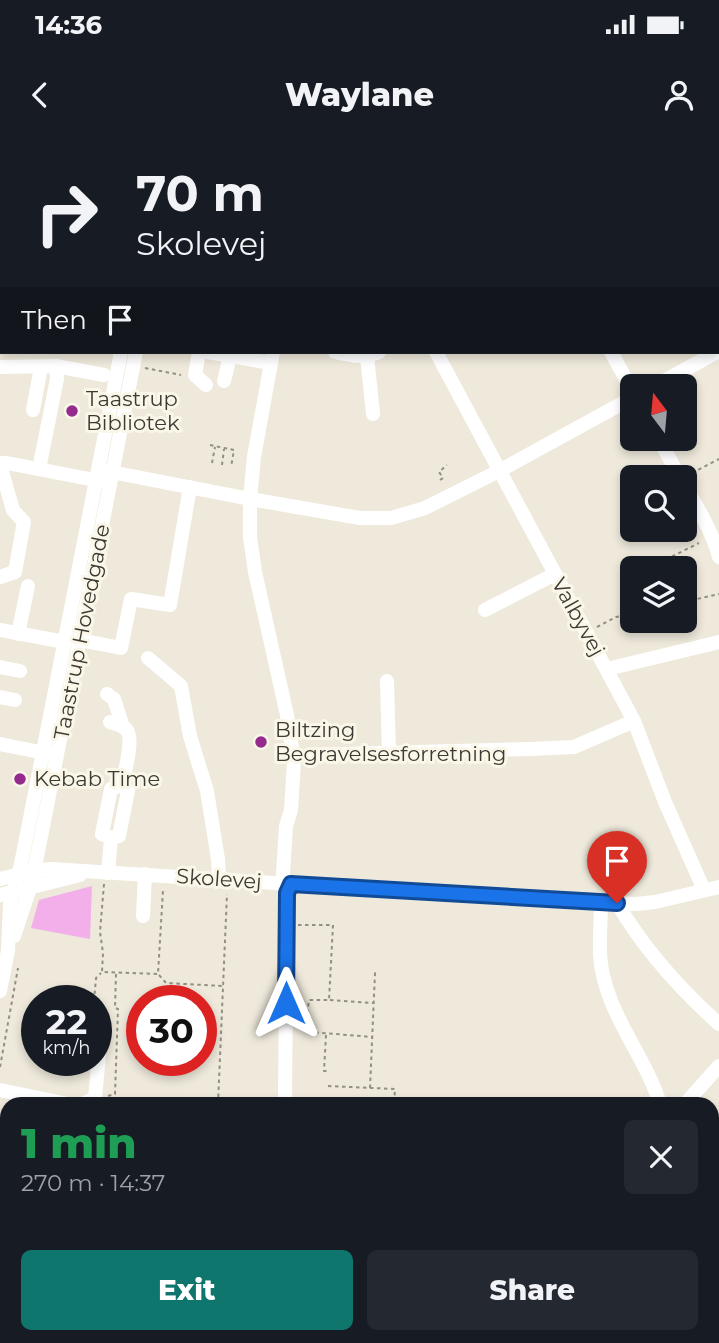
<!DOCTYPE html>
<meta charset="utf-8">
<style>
body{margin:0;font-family:Montserrat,sans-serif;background:#242831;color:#f1f3f6;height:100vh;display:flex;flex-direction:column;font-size:26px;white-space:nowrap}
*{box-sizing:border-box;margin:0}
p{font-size:23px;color:#9ea1a6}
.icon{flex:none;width:38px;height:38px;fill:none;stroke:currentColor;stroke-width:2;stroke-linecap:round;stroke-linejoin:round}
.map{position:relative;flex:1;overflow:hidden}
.side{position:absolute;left:0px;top:957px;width:719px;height:247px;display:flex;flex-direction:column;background:#171b24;border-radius:21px 21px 0 0;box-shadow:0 4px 10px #0003}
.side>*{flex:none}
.hud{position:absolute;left:0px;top:0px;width:719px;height:214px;box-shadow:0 4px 10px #0003;background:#171b24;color:#f1f3f6;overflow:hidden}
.needle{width:46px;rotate:344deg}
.buttons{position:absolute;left:620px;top:234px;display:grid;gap:14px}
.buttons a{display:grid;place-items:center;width:77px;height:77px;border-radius:10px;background:#171b24;box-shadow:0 4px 10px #0003;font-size:35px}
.speed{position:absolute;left:21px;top:845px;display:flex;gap:14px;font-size:35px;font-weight:700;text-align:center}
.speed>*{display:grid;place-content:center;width:91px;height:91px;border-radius:50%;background:#171b24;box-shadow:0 4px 10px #0003;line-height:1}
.speed small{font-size:18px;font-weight:400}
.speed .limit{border:10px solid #d22;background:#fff;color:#111}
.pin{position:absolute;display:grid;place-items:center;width:60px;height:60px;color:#fff;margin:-72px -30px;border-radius:50% 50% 50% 0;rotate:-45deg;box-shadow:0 0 7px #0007}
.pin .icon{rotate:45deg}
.me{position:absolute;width:77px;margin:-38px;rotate:0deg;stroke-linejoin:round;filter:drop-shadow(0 0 5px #0008)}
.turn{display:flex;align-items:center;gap:24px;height:147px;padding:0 21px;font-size:32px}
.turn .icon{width:91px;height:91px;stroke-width:2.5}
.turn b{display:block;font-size:49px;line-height:60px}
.then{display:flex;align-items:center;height:66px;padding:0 21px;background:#0003;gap:14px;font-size:26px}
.round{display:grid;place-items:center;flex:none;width:74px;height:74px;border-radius:10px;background:#242831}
.overview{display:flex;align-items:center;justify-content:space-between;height:119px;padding:0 21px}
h1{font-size:42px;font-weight:800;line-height:52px;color:#1e9e55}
.primary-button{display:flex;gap:14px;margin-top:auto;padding:14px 21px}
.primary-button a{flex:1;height:80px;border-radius:10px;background:#0f766e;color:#fff;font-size:28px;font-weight:800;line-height:80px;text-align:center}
.primary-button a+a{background:#242831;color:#f1f3f6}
.status{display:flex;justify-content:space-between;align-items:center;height:49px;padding:0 35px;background:#171b24;direction:ltr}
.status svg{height:19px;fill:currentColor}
header{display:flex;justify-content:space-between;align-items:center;height:91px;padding:0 21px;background:#171b24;font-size:32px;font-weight:800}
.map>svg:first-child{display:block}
.green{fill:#f2afe9}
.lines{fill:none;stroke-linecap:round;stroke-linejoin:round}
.path{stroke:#938f85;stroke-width:2;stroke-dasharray:3.5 3.5;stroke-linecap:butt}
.minor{stroke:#fff;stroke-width:14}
.route-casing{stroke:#114b97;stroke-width:18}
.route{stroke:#1a73e8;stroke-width:12}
.poi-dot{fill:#952b8d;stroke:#fbf7e8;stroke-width:2.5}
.labels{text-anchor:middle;stroke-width:6;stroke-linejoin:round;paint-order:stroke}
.poi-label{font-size:21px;fill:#3c3a34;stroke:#fbf7e8;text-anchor:start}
.street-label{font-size:21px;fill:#3c3a34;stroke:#fbf7e8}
</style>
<div class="status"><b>14:36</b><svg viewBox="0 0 49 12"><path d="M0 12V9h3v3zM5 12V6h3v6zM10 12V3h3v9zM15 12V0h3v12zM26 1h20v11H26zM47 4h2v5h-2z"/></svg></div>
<header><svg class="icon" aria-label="back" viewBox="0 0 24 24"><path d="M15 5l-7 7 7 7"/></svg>Waylane<svg class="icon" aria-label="person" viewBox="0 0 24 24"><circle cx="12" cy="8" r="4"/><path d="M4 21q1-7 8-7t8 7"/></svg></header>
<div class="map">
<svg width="719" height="1203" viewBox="0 0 719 1203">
<rect width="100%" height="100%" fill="#eee9db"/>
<!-- green -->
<g class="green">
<polygon points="92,746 90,799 31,788 39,760"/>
<polygon points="25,1197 290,1197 289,1203 24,1203"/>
</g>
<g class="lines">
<!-- path -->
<g class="path">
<polyline points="145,228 181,235"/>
<polyline points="210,305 234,310 231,327"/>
<polyline points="212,323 215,307"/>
<polyline points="222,325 224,309"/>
<polyline points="692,333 719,319"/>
<polyline points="440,340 443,338 439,332 447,325"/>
<polyline points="647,429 699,403"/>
<polyline points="684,462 719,454"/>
<polyline points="597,487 616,477 632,474"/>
<polyline points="309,584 335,584"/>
<polyline points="63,640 99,647"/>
<polyline points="104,744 100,792 103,813 102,832 158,834 163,750"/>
<polyline points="298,785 333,785 329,860 309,860 306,884 311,892 372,897"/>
<polyline points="159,835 166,843 223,846"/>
<polyline points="330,860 373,863"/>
<polyline points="94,861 96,838 101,833"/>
<polyline points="326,895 324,931 329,931"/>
<polyline points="0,927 18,828"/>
<polyline points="328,946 395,949 394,964"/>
<polyline points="370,948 375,833 372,833"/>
<polyline points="108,956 115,954 118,869 115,868 116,834"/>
<polyline points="218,964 227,754"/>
<polyline points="294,1203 296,1197"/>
</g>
<!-- minor -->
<g class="minor">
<polyline points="496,0 497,2"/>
<polyline points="674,0 675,2"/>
<polyline points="8,2 9,0"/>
<polyline points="163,2 164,0"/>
<polyline points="179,2 179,0"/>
<polyline points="318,2 319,0"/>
<polyline points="530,2 533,0"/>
<polyline points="0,44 2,35"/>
<polyline points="718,66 719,65"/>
<polyline points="0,76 2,77"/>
<polyline points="718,79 719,82"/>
<polyline points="0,138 2,139"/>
<polyline points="199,212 195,235 206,245"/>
<polyline points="208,212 271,223"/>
<polyline points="273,212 254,317 250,359 250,397 255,432 287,575 294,622 291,670 286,686 283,733 282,743 286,751"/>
<path d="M335,212c15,3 30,7 44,0"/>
<polyline points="436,212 634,581 665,662 704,750"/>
<polyline points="611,212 632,250"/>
<polyline points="367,216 373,274"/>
<polyline points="0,227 56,226 104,235"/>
<polyline points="224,241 231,212"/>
<polyline points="653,247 717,212"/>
<polyline points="33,270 41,227"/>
<polyline points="659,299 680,338"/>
<polyline points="0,323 7,323 105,342"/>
<polyline points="0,325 13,370 24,382 15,432 0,437"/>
<polyline points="39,329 57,239 56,226"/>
<polyline points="106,331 250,359 360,378 391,378 425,368 499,331 632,258"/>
<path d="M684,345c14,23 28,46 35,72"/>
<polyline points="485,470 555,434"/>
<polyline points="0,490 65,502"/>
<polyline points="18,494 28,446"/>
<polyline points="80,500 121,508 131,459 170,465 190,347"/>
<polyline points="148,518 181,546 190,596 207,651 218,719 219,738"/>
<polyline points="0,527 20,531"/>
<polyline points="607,529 719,502"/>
<polyline points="387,541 389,613"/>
<polyline points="107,554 114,559 123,587"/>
<polyline points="0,557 15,560"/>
<path d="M110,582c6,2 12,3 16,7 9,10 -2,43 -4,56l6,6 -9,45 -8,2 -9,-4 9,-45 11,-4"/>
<polyline points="0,604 50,614"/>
<polyline points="309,615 531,609 574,607 634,581"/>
<polyline points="108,733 111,698"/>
<polyline points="0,739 34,731 50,729 421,752 636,764 655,762 719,747"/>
<polyline points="0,755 80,735"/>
<path d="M601,763c0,25 -4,52 3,76 11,45 43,82 56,125"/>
<path d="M617,763c27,46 63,86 102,121"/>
<polyline points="143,776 145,734"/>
<polyline points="14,796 30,748 36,722 136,212"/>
<polyline points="0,851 8,811 10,764 21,724 43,612 121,212"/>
<polyline points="0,950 68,964"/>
<polyline points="75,964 82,964 95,958 102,883"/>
<polyline points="286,964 285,952 287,753 291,743"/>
<polyline points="685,964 719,926"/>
<polyline points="0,1102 7,1104"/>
<polyline points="0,1129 7,1131"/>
<polyline points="398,1197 401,1203"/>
<polyline points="528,1203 540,1197"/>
</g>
</g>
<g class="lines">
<!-- route casing -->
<g class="route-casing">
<polyline id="route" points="286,863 287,753 291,744 617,763"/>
</g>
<!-- route -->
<use href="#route" class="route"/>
</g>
<!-- markers -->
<g class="poi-dot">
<circle cx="72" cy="271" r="7"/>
<circle cx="261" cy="602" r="7"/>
<circle cx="20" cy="639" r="7"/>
</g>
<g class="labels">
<!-- poi labels -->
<g class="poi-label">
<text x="86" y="266">Taastrup<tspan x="86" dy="24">Bibliotek</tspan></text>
<text x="275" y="597">Biltzing<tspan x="275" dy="24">Begravelsesforretning</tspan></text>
<text x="34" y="646">Kebab Time</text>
</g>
<!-- street labels -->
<g class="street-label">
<text transform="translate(578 477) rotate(61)" y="7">Valbyvej</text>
<text transform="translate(82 492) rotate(-79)" y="7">Taastrup Hovedgade</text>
<text transform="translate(219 739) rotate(4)" y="7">Skolevej</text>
</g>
</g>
</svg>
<div class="buttons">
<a><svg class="needle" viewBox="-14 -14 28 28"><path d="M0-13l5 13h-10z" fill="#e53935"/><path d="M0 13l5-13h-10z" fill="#9ea1a6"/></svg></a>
<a><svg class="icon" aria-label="search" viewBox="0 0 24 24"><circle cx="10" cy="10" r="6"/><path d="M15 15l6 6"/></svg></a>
<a><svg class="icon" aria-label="layers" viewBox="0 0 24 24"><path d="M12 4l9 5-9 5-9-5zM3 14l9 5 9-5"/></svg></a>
</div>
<div class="speed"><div>22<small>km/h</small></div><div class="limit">30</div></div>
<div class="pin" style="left:617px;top:763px;background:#d93025"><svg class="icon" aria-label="arrive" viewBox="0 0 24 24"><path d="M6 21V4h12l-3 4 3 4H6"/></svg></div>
<svg class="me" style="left:286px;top:863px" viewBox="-20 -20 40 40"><path d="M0-17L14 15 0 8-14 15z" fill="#1a73e8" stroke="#fff" stroke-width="4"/></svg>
<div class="hud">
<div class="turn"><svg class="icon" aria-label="right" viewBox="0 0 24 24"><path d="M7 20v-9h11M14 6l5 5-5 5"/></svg><div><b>70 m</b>Skolevej</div></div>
<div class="then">Then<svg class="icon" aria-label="arrive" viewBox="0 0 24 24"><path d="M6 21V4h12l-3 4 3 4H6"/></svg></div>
</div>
<section class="side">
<div class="overview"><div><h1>1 min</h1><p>270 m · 14:37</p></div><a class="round"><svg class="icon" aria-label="close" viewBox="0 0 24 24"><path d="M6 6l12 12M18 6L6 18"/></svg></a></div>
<div class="primary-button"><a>Exit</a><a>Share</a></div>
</section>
</div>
